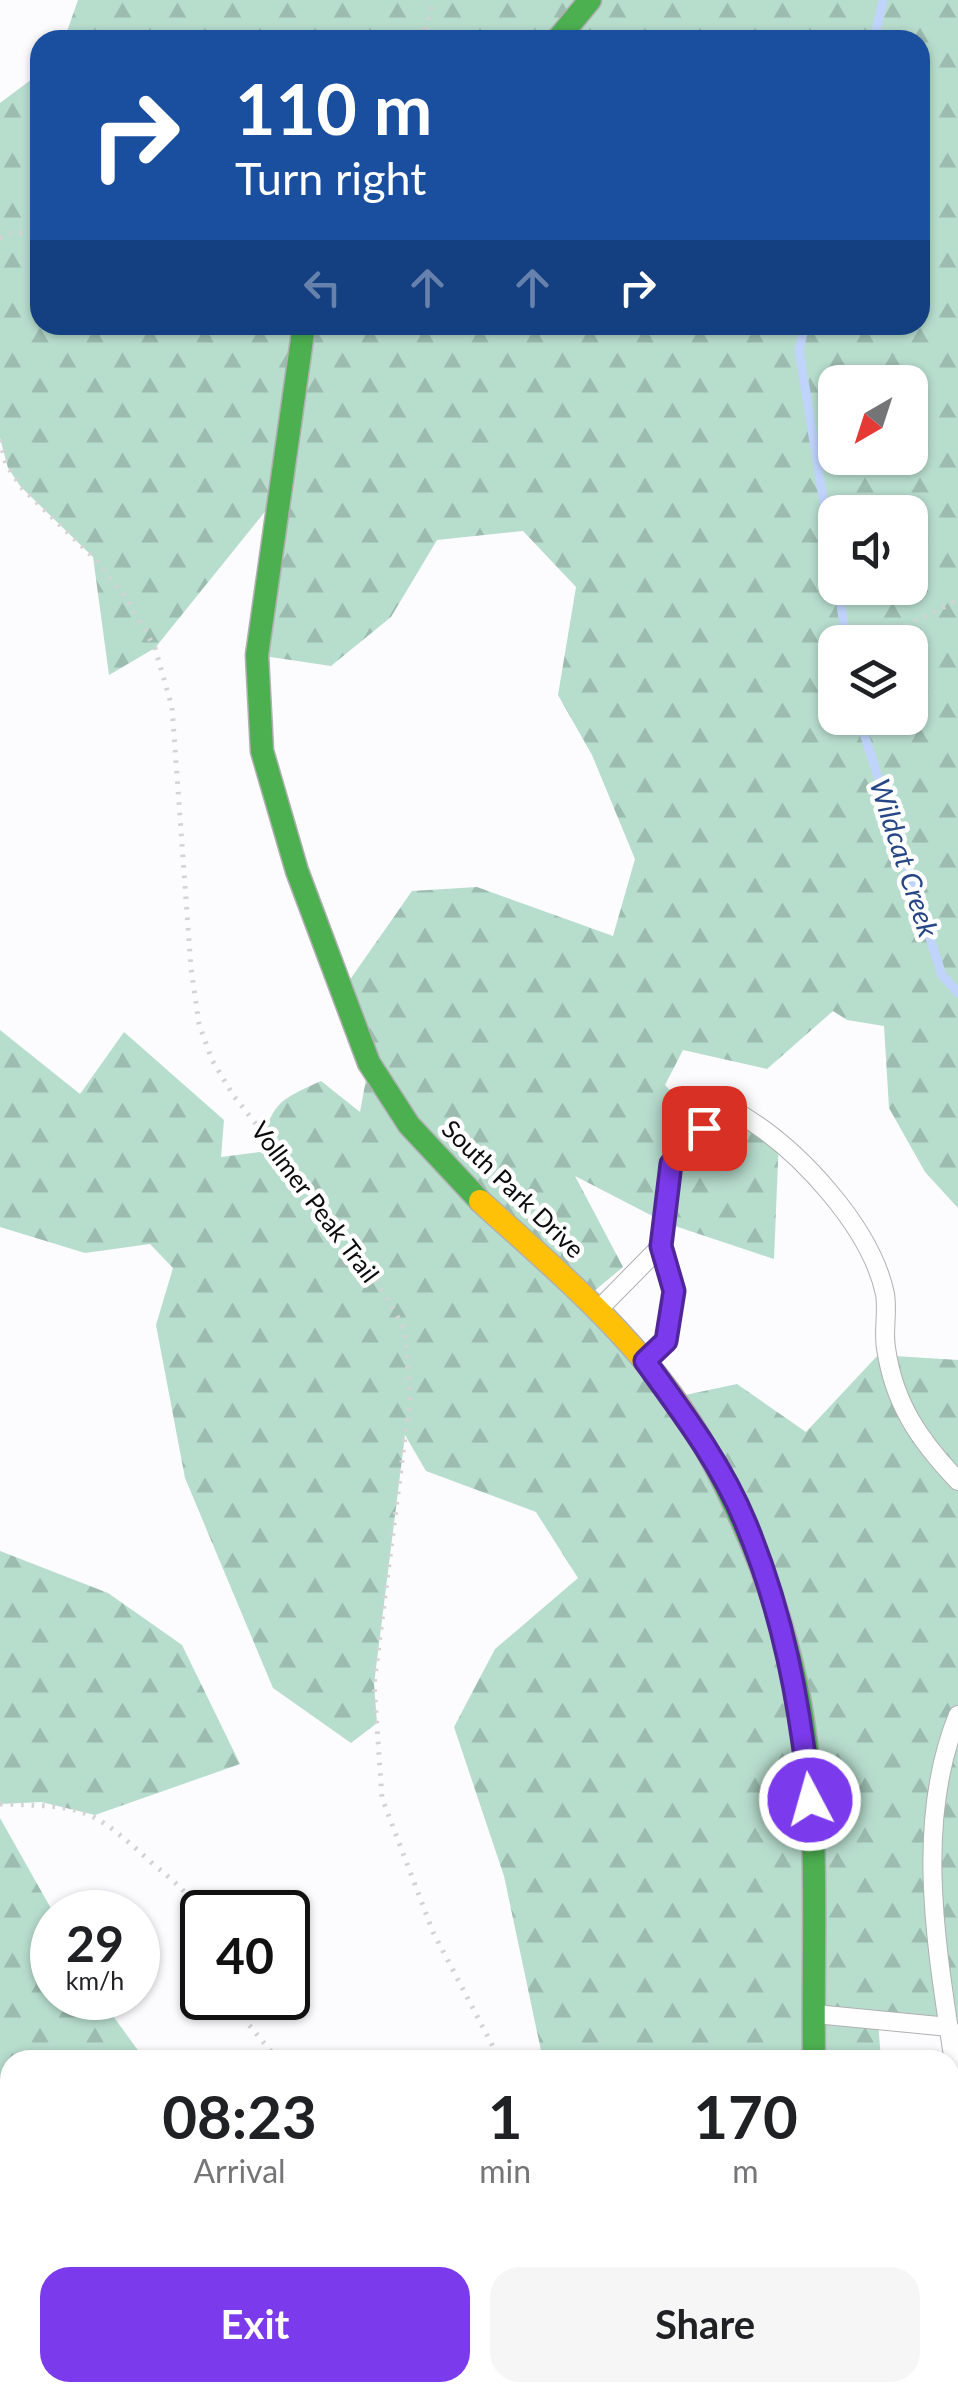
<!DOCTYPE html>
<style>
body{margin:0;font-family:Lato,sans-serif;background:#f6f6f6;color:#202124;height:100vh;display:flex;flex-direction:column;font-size:38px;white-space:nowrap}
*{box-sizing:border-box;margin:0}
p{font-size:32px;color:#757577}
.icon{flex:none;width:55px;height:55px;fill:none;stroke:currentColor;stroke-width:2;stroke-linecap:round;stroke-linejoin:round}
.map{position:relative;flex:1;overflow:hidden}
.side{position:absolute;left:0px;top:2050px;width:960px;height:352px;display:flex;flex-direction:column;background:#fff;border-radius:30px 30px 0 0;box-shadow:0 2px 8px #0004}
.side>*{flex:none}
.top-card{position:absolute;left:30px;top:30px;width:900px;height:305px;border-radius:30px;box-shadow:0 2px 8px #0004;background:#1a4fa0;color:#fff;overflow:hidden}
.needle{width:65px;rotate:219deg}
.buttons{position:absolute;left:818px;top:365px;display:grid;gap:20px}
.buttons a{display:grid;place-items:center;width:110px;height:110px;border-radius:20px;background:#fff;box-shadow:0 2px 8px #0004;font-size:50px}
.speed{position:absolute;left:30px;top:1890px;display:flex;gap:20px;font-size:50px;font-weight:700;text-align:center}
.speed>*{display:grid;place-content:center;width:130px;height:130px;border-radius:50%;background:#fff;box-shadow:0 2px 8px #0004;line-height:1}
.speed small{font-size:25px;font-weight:400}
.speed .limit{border:5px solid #111;border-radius:15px;background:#fff;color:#111}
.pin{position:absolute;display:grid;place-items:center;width:85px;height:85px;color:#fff;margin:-42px;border-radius:20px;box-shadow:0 5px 15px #0006}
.me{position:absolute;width:110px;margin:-55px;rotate:354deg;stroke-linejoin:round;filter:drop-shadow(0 0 8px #0008)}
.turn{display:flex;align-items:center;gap:35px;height:210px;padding:0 40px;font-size:45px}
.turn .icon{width:130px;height:130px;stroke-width:2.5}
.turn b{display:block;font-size:70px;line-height:85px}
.lanes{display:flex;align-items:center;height:95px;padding:0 40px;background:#0003;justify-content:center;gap:50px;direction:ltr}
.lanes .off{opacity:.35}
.eta{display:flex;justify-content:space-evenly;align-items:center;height:170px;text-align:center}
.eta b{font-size:60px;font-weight:700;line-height:70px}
.primary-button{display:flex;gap:20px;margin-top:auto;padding:20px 40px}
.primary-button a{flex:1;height:115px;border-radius:30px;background:#7c3aed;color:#fff;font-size:40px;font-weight:700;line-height:115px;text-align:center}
.primary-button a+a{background:#f6f6f6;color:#202124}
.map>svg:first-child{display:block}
.forest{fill:url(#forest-firs);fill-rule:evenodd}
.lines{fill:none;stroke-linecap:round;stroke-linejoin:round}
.stream{stroke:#c0d4fb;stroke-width:9}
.lane-casing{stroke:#b0b0b2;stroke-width:20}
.fast-casing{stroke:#b0b0b2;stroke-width:25}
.slow-casing{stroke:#b0b0b2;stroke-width:25}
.path{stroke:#d4d3d4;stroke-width:5;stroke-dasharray:2.5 8;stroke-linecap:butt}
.lane{stroke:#fffeff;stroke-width:18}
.fast{stroke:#4caf50;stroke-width:22}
.slow{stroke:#ffc107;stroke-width:22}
.route-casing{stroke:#51269a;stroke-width:25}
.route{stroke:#7c3aed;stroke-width:18}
.labels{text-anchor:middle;stroke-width:9;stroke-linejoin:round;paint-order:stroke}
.street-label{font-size:25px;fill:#0c0b0e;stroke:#fff}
.water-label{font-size:28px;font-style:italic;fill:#264686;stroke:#fff}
</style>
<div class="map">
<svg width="958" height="2402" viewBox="0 0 958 2402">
<defs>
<pattern id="forest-firs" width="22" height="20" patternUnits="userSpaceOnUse" patternTransform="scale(2.5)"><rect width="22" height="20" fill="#b7ddcd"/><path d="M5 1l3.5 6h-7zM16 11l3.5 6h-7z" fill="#9cbcaf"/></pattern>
</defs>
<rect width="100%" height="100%" fill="#fcfbfd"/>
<!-- forest -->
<g class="forest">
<path d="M78,0h880v1208l-33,-36 -36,-64 -5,-82 -37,-6 -14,-9 -66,58 -84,-19 -18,35 39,43 39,-12 36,22 -5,121 -108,-36 -91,-47 48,91 -36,30 84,101 66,-14 69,48 72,-77 80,5v663l-9,4 -71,-6 3,39h-338l-39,-184 -50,-149 41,-78 83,-71 -42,-66 -110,-41 -21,-36 -31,249 3,39 -26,20 -78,-55 -88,-210 -29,-153 17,-57 -23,-24 -65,9 -85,-26v-197l80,64 44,-62 100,88 -3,37 39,-5c12,-49 17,-51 61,-71l39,31 9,-49 -27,-72 70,-100 65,-4 136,49 22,-77 -43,-104 -34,-60 18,-108 -53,-56 -86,9 -46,77 -60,49 -74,-11 19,-157 -121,150 -46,27 -16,-118 -72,-70 -13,-19 -8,-30v-335l40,-30v252h880v-285h-856zM835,382h75v76h-75zM835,512h75v76h-75zM835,642h75v76h-75z"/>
<polygon points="0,1551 108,1593 182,1645 240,1764 95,1815 41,1802 0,1804"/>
<polygon points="0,1818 53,1912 52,1998 100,1998 145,2060 10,2060 10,2308 0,2297"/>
<polygon points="950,2210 958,2218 958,2402 172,2402 163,2393 950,2392"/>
</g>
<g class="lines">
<!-- stream -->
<g class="stream">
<polyline points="874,40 883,0"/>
<polyline points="805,325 799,350 835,571"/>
<polyline points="838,588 847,642"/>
<polyline points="859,718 942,975 958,993"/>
</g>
<!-- lane casing -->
<g class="lane-casing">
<g id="lane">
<polyline points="598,1310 661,1246"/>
<path d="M645,1361l21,-20 9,-50 -14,-45 10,-82 33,-36 39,-12c56,34 128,111 142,178 3,17 -2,37 1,54 8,56 34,93 72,133"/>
<path d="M958,1715c-48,118 -17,254 0,375"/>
<polyline points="815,2014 949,2027"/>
</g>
</g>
<!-- fast casing -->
<g class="fast-casing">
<g id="fast">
<polyline points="557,40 590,0"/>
<polyline points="304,325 257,655 262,751 297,871 369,1063 409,1125 480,1201"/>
<path d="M709,1454c42,79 75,161 91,249 21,116 12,240 14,357"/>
<polyline points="867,2392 869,2402"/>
</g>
</g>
<!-- slow casing -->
<g class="slow-casing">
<path id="slow" d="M480,1201c84,76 175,152 229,253"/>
</g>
<!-- path -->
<g class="path">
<polyline points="423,40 433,0"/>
<polyline points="0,238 9,233 40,233"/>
<polyline points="0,440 6,464 21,487 93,557 126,598 155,648 172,707 191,968 199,1024 212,1060 233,1095 369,1267 405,1330 410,1397 374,1684 382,1798 433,1932 500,2060"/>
<polyline points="905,626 958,600"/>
<path d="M0,1804c85,3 88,1 152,59 22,19 38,29 50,56"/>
<polyline points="234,1998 245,2020 278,2060"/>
<polyline points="519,2392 523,2402"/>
<polyline points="594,2392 599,2402"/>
</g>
<!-- lane -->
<use href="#lane" class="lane"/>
<!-- fast -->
<use href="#fast" class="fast"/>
<!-- slow -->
<use href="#slow" class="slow"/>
</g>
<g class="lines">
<!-- route casing -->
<g class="route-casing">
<path id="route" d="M704,1128l-33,36 -10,82 13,45 -8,50 -21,20c37,51 77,104 101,163 37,89 54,180 64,276"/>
</g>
<!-- route -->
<use href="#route" class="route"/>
</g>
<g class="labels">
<!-- street labels -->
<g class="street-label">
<text transform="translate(513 1189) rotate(44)" y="9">South Park Drive</text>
<text transform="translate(315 1202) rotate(53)" y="9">Vollmer Peak Trail</text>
</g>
<!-- water labels -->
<g class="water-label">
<text transform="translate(904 858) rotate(72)" y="10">Wildcat Creek</text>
</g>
</g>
</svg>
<div class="buttons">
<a><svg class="needle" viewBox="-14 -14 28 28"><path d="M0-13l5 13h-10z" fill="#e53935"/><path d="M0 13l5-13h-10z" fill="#757577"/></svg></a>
<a><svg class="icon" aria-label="sound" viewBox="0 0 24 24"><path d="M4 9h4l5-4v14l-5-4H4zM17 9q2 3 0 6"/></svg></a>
<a><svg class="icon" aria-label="layers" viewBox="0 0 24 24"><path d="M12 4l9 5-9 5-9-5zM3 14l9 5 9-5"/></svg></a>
</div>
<div class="speed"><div>29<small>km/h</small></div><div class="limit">40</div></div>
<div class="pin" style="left:704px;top:1128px;background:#d93025"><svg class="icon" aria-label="arrive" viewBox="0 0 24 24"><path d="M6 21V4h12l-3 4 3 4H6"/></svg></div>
<svg class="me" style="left:810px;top:1800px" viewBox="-20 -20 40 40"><circle r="17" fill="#7c3aed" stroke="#fff" stroke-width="3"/><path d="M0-11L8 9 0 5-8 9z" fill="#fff"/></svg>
<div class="top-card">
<div class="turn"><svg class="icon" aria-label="right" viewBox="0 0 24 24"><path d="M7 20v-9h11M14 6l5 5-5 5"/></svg><div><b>110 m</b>Turn right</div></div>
<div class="lanes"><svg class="icon off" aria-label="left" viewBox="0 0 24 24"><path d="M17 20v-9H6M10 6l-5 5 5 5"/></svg><svg class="icon off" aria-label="ahead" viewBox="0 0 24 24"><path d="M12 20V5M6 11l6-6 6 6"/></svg><svg class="icon off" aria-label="ahead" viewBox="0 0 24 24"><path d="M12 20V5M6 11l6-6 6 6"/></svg><svg class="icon" aria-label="right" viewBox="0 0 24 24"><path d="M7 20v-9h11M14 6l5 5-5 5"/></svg></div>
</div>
<section class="side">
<div class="eta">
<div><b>08:23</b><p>Arrival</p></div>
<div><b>1</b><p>min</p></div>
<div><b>170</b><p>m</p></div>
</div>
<div class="primary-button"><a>Exit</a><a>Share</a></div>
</section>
</div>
